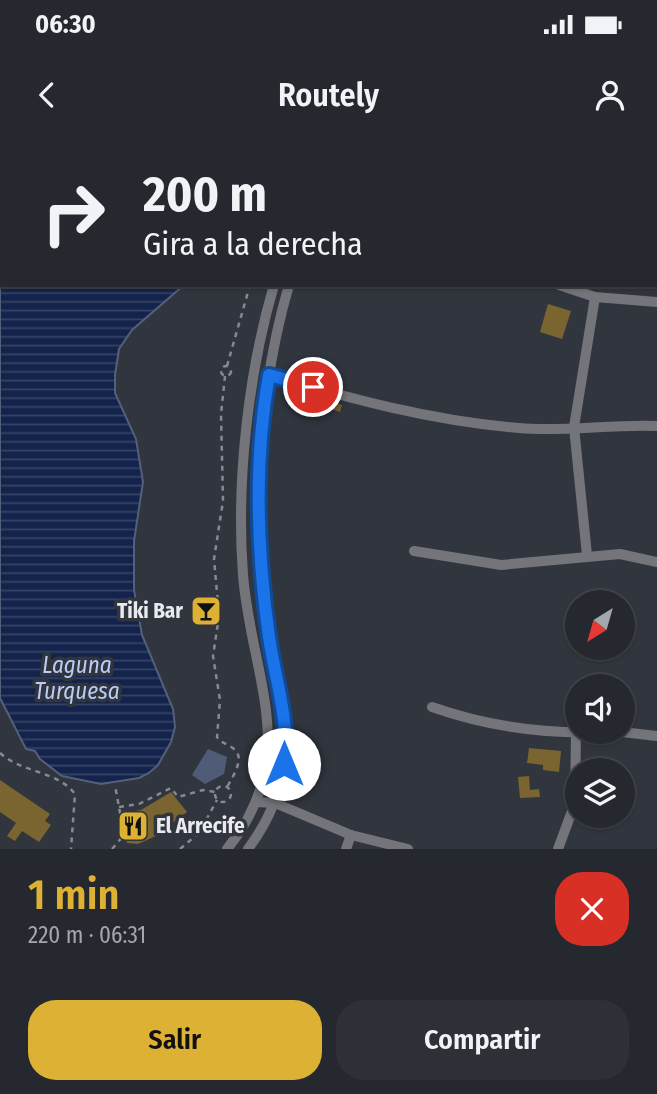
<!DOCTYPE html>
<html lang="es">
<meta charset="utf-8">
<style>
body{margin:0;font-family:"Fira Sans Condensed",sans-serif;background:#2d3036;color:#f1f3f6;height:100vh;display:flex;flex-direction:column;font-size:26px;white-space:nowrap}
*{box-sizing:border-box;margin:0}
p{font-size:23px;color:#a3a6aa}
.icon{flex:none;width:38px;height:38px;fill:none;stroke:currentColor;stroke-width:2;stroke-linecap:round;stroke-linejoin:round}
.map{position:relative;height:709px;overflow:hidden}
.details{display:flex;flex-direction:column;background:#25282e;flex:1}
.details>*{flex:none}
.banner{position:absolute;left:0px;top:0px;width:658px;height:147px;box-shadow:0 2px 5px #0004,0 0 0 2px #42444a;background:#25282e;color:#f1f3f6;overflow:hidden}
.needle{width:46px;rotate:217deg}
.buttons{position:absolute;left:565px;top:450px;display:grid;gap:14px}
.buttons a{display:grid;place-items:center;width:70px;height:70px;border-radius:50%;background:#25282e;box-shadow:0 2px 5px #0004,0 0 0 2px #42444a;font-size:35px}
.pin{position:absolute;display:grid;place-items:center;width:60px;height:60px;color:#fff;margin:-30px;border:4px solid #fff;border-radius:50%;box-shadow:0 2px 7px #0007}
.me{position:absolute;width:77px;margin:-38px;rotate:0deg;stroke-linejoin:round;filter:drop-shadow(0 0 5px #0008)}
.turn{display:flex;align-items:center;gap:24px;height:147px;padding:0 28px;font-size:32px}
.turn .icon{width:91px;height:91px;stroke-width:2.5}
.turn b{display:block;font-size:49px;line-height:60px}
.round{display:grid;place-items:center;flex:none;width:74px;height:74px;border-radius:28px;background:#2d3036}
.headline{display:flex;align-items:center;justify-content:space-between;height:119px;padding:0 28px}
h1{font-size:42px;font-weight:600;line-height:52px;color:#ddb133}
.primary-button{display:flex;gap:14px;margin-top:auto;padding:14px 28px}
.primary-button a{flex:1;height:80px;border-radius:28px;background:#ddb133;color:#111;font-size:28px;font-weight:600;line-height:80px;text-align:center}
.primary-button a+a{background:#2d3036;color:#f1f3f6}
.status{display:flex;justify-content:space-between;align-items:center;height:49px;padding:0 35px;background:#25282e;direction:ltr}
.status svg{height:19px;fill:currentColor}
header{display:flex;justify-content:space-between;align-items:center;height:91px;padding:0 28px;background:#25282e;font-size:32px;font-weight:600}
.map>svg:first-child{display:block}
.green{fill:#4f5b77}
.water{fill:url(#water-rules);stroke:#545f7c;stroke-width:2}
.building{fill:#7a6530}
.lines{fill:none;stroke-linecap:round;stroke-linejoin:round}
.path{stroke:#868991;stroke-width:2.5;stroke-dasharray:5 5;stroke-linecap:butt}
.minor{stroke:#73757a;stroke-width:10}
.route-casing{stroke:#114b97;stroke-width:18}
.route{stroke:#1a73e8;stroke-width:12}
.labels{text-anchor:middle;stroke-width:7;stroke-linejoin:round;paint-order:stroke}
.poi-label{font-size:21px;font-weight:bold;fill:#e8eaf0;stroke:#31353e;text-anchor:end}
.water-label{font-size:23px;font-style:italic;fill:#b9cdf8;stroke:#31353e}
</style>
<div class="status"><b>06:30</b><svg viewBox="0 0 49 12"><path d="M0 12V9h3v3zM5 12V6h3v6zM10 12V3h3v9zM15 12V0h3v12zM26 1h20v11H26zM47 4h2v5h-2z"/></svg></div>
<header><svg class="icon" aria-label="back" viewBox="0 0 24 24"><path d="M15 5l-7 7 7 7"/></svg>Routely<svg class="icon" aria-label="person" viewBox="0 0 24 24"><circle cx="12" cy="8" r="4"/><path d="M4 21q1-7 8-7t8 7"/></svg></header>
<div class="map">
<svg width="657" height="709" viewBox="0 0 657 709">
<defs>
<pattern id="water-rules" width="6" height="5" patternUnits="userSpaceOnUse" patternTransform="scale(1.75)"><rect width="6" height="5" fill="#14234b"/><path d="M0 2.5h6" fill="none" stroke="#364365"/></pattern>
</defs>
<rect width="100%" height="100%" fill="#31353e"/>
<!-- green -->
<polygon class="green" points="208,609 227,617 224,634 205,644 192,635"/>
<!-- water -->
<polygon class="water" points="0,0 191,2 2,2 2,145 184,145 132,190 119,209 115,235 115,253 136,299 143,342 134,401 134,450 142,495 173,569 175,587 171,602 158,625 149,633 139,638 101,644 62,636 40,619 35,611 26,609 0,558"/>
<!-- building -->
<g class="building">
<polygon points="548,164 571,171 562,199 540,192"/>
<polygon points="332,262 342,265 340,272 331,269"/>
<polygon points="214,464 215,476 204,477 203,465"/>
<polygon points="529,608 561,611 559,632 543,630 543,625 527,623"/>
<polygon points="529,636 530,650 539,649 540,657 520,658 518,637"/>
<polygon points="0,640 50,674 45,681 51,685 39,702 22,691 15,701 7,696 16,683 0,672"/>
<polygon points="171,652 187,672 156,696 138,704 127,703 122,673 141,670"/>
</g>
<g class="lines">
<!-- path -->
<g class="path">
<polyline points="232,0 234,2"/>
<circle cx="226" cy="231" r="5"/>
<polyline points="227,226 250,145"/>
<path d="M225,236l-4,38 2,87 -9,58 5,57 -6,40 7,44 -3,37c5,7 12,7 18,13 10,9 -3,28 -8,37"/>
<path d="M0,613c22,20 58,18 75,41l-4,55"/>
<circle cx="223" cy="654" r="8"/>
<polyline points="119,667 139,664 171,648 178,657 203,650 215,652"/>
<polyline points="112,709 124,695 115,645"/>
<polyline points="180,709 199,693 217,660"/>
</g>
<!-- minor -->
<g class="minor">
<polyline points="285,0 285,2"/>
<polyline points="303,0 303,2"/>
<polyline points="559,145 595,157 657,162"/>
<path d="M269,235c83,24 163,46 250,53 45,4 92,-4 138,-2"/>
<polyline points="414,411 501,425 620,414 657,422"/>
<polyline points="587,415 574,287 595,157"/>
<path d="M432,567c54,19 113,27 170,25"/>
<polyline points="622,592 657,596"/>
<polyline points="256,662 275,663 351,695 408,709"/>
<path d="M227,709c76,-93 24,-172 16,-274 -7,-93 5,-201 31,-290"/>
<path d="M248,709c58,-79 31,-128 21,-214 -5,-42 -9,-86 -9,-128 -1,-75 8,-150 29,-222"/>
<polyline points="346,709 351,695"/>
<polyline points="558,709 575,663 576,593"/>
</g>
</g>
<g class="lines">
<!-- route casing -->
<g class="route-casing">
<path id="route" d="M284,624c6,-42 -9,-85 -15,-127 -12,-85 -15,-178 0,-262l44,12"/>
</g>
<!-- route -->
<use href="#route" class="route"/>
</g>
<!-- icons -->
<defs>
<g id="bar-square" transform="scale(1.575)"><rect x="-9" y="-9" width="18" height="18" rx="4" fill="#ddb133" stroke="#31353e"/><path d="M-6-5H6L.8 .8V4.5H3.5V6h-7V4.5H-.8V.8Z" fill="#111"/></g>
<g id="restaurant-square" transform="scale(1.575)"><rect x="-9" y="-9" width="18" height="18" rx="4" fill="#ddb133" stroke="#31353e"/><path d="M-5-6h1v4h1v-4h1v4h1v-4h1v5L-1.5 .5V6h-2V.5L-5-1ZM5-6V6H3V1.5H1.5Q1.5-4 5-6Z" fill="#111"/></g>
</defs>
<g fill-rule="evenodd">
<use href="#bar-square" x="206" y="471"/>
<use href="#restaurant-square" x="133" y="686"/>
</g>
<g class="labels">
<!-- poi labels -->
<g class="poi-label">
<text x="183" y="478">Tiki Bar</text>
<text x="156" y="693" text-anchor="start">El Arrecife</text>
</g>
<!-- water labels -->
<g class="water-label">
<text x="77" y="533">Laguna<tspan x="77" dy="26">Turquesa</tspan></text>
</g>
</g>
</svg>
<div class="buttons">
<a><svg class="needle" viewBox="-14 -14 28 28"><path d="M0-13l5 13h-10z" fill="#e53935"/><path d="M0 13l5-13h-10z" fill="#a3a6aa"/></svg></a>
<a><svg class="icon" aria-label="sound" viewBox="0 0 24 24"><path d="M4 9h4l5-4v14l-5-4H4zM17 9q2 3 0 6"/></svg></a>
<a><svg class="icon" aria-label="layers" viewBox="0 0 24 24"><path d="M12 4l9 5-9 5-9-5zM3 14l9 5 9-5"/></svg></a>
</div>
<div class="pin" style="left:313px;top:247px;background:#d93025"><svg class="icon" aria-label="arrive" viewBox="0 0 24 24"><path d="M6 21V4h12l-3 4 3 4H6"/></svg></div>
<svg class="me" style="left:284px;top:624px" viewBox="-20 -20 40 40"><circle r="19" fill="#fff"/><path d="M0-13L10 11 0 6-10 11z" fill="#1a73e8"/></svg>
<div class="banner">
<div class="turn"><svg class="icon" aria-label="right" viewBox="0 0 24 24"><path d="M7 20v-9h11M14 6l5 5-5 5"/></svg><div><b>200 m</b>Gira a la derecha</div></div>
</div>
</div>
<section class="details">
<div class="headline"><div><h1>1 min</h1><p>220 m · 06:31</p></div><a class="round" style="background:#d93025;color:#fff"><svg class="icon" aria-label="close" viewBox="0 0 24 24"><path d="M6 6l12 12M18 6L6 18"/></svg></a></div>
<div class="primary-button"><a>Salir</a><a>Compartir</a></div>
</section>
